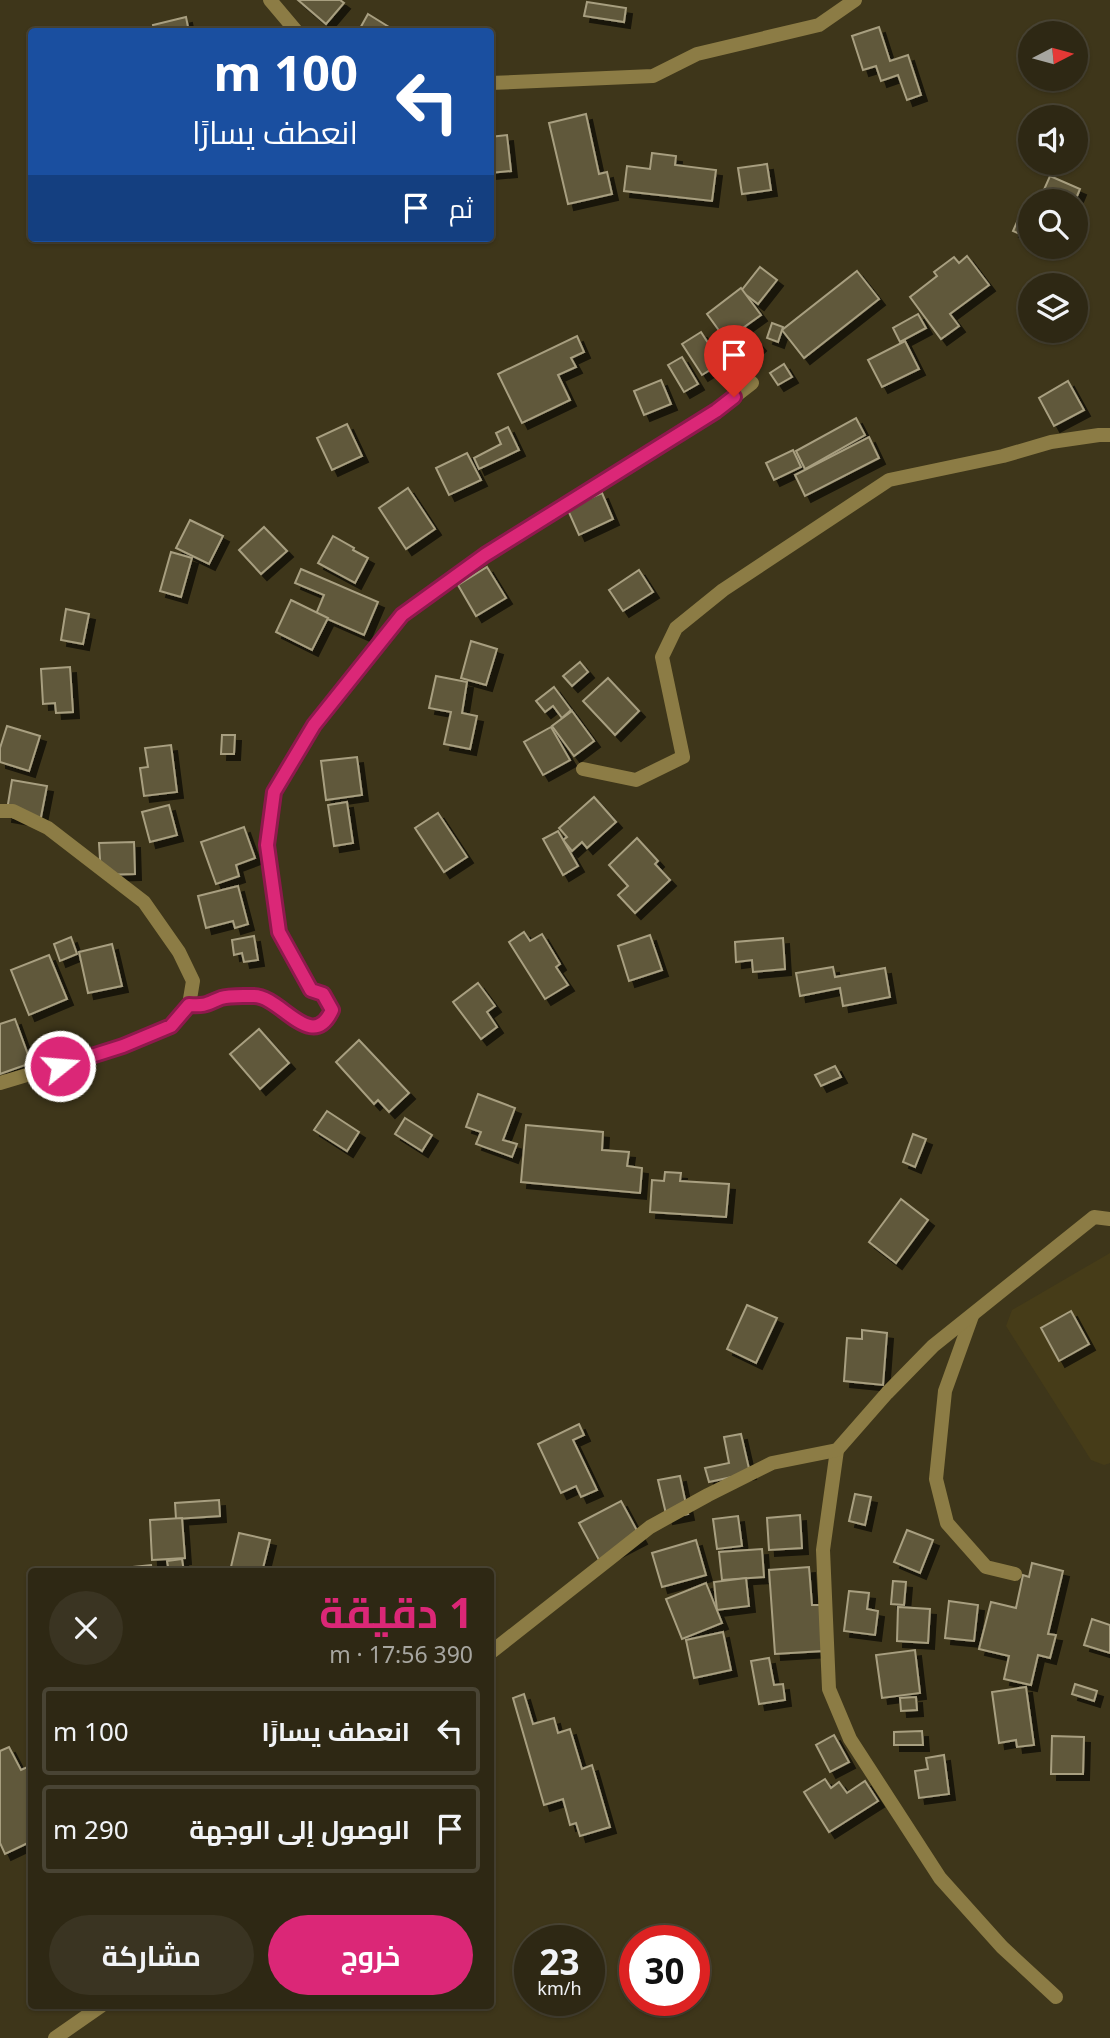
<!DOCTYPE html>
<html lang="ar">
<meta charset="utf-8">
<style>
body{margin:0;font-family:"Noto Sans",Cairo,sans-serif;background:#3a3422;color:#f1f3f6;direction:rtl;height:100vh;display:flex;flex-direction:column;font-size:26px;white-space:nowrap}
*{box-sizing:border-box;margin:0}
p{font-size:23px;color:#a7a6a0}
.icon{flex:none;width:38px;height:38px;fill:none;stroke:currentColor;stroke-width:2;stroke-linecap:round;stroke-linejoin:round}
.map{position:relative;flex:1;overflow:hidden;direction:ltr}
.panel{position:absolute;left:28px;top:1568px;width:466px;height:441px;display:flex;flex-direction:column;background:#2e2814;border-radius:7px;box-shadow:0 2px 5px #0004,0 0 0 2px #494434;direction:rtl}
.panel>*{flex:none}
.guide{position:absolute;left:28px;top:28px;width:466px;height:214px;border-radius:7px;box-shadow:0 2px 5px #0004,0 0 0 2px #494434;direction:rtl;background:#1a4fa0;color:#fff;overflow:hidden}
.needle{width:46px;rotate:84deg}
.controls{position:absolute;left:1018px;top:21px;display:grid;gap:14px}
.controls a{display:grid;place-items:center;width:70px;height:70px;border-radius:50%;background:#2e2814;box-shadow:0 2px 5px #0004,0 0 0 2px #494434;font-size:35px}
.speed{position:absolute;left:514px;top:1925px;display:flex;gap:14px;font-size:35px;font-weight:700;text-align:center}
.speed>*{display:grid;place-content:center;width:91px;height:91px;border-radius:50%;background:#2e2814;box-shadow:0 2px 5px #0004,0 0 0 2px #494434;line-height:1}
.speed small{font-size:18px;font-weight:400}
.speed .limit{border:10px solid #d22;background:#fff;color:#111}
.pin{position:absolute;display:grid;place-items:center;width:60px;height:60px;color:#fff;margin:-72px -30px;border-radius:50% 50% 50% 0;rotate:-45deg;box-shadow:0 0 7px #0007}
.pin .icon{rotate:45deg}
.me{position:absolute;width:77px;margin:-38px;rotate:73deg;stroke-linejoin:round;filter:drop-shadow(0 0 5px #0008)}
.turn{display:flex;align-items:center;gap:24px;height:147px;padding:0 21px;font-size:32px}
.turn .icon{width:91px;height:91px;stroke-width:2.5}
.turn b{display:block;font-size:49px;line-height:60px}
.then{display:flex;align-items:center;height:66px;padding:0 21px;background:#0003;gap:14px;font-size:26px}
.round{display:grid;place-items:center;flex:none;width:74px;height:74px;border-radius:37px;background:#3a3422}
.overview{display:flex;align-items:center;justify-content:space-between;height:119px;padding:0 21px}
h1{font-size:42px;font-weight:700;line-height:52px;color:#db2777}
.action{display:flex;gap:14px;margin-top:auto;padding:14px 21px}
.action a{flex:1;height:80px;border-radius:42px;background:#db2777;color:#fff;font-size:28px;font-weight:700;line-height:80px;text-align:center}
.action a+a{background:#3a3422;color:#f1f3f6}
ul{padding:0;list-style:none}
li{display:flex;align-items:center;gap:21px;height:88px;margin:0 14px 10px;padding:0 7px;border:4px solid #494434;border-radius:7px}
li div{flex:1}
li b{display:block;font-size:26px}
li em{font-style:normal}
.map>svg:first-child{display:block}
.built{fill:#463c18}
.building{fill:#60583b;stroke:#a89f80;stroke-width:2;filter:url(#shadow)}
.lines{fill:none;stroke-linecap:round;stroke-linejoin:round}
.street{stroke:#8c7c45;stroke-width:14}
.route-casing{stroke:#8e194d;stroke-width:18}
.route{stroke:#db2777;stroke-width:12}
</style>
<div class="map">
<svg width="1110" height="2038" viewBox="0 0 1110 2038">
<defs>
<filter id="shadow"><feDropShadow dx="6" dy="6" stdDeviation="0" flood-color="#0009"/></filter>
</defs>
<rect width="100%" height="100%" fill="#3e361a"/>
<!-- built -->
<polygon class="built" points="1110,1253 1110,1463 1104,1465 1091,1460 1006,1326 1012,1310"/>
<!-- building -->
<g class="building">
<polygon points="298,0 340,0 344,3 326,24"/>
<polygon points="587,2 626,8 624,22 584,16"/>
<polygon points="368,14 397,32 358,32"/>
<polygon points="186,17 189,32 154,32 153,25"/>
<polygon points="879,27 890,61 908,55 921,95 907,100 898,75 881,81 876,66 863,70 852,36"/>
<polygon points="586,114 599,174 607,172 612,194 568,204 549,123"/>
<polygon points="507,135 511,171 490,173 490,137"/>
<polygon points="652,153 676,156 675,165 716,170 712,201 624,191 627,166 650,169"/>
<polygon points="767,164 771,190 742,194 738,168"/>
<polygon points="1050,176 1080,189 1075,201 1039,201"/>
<polygon points="1024,206 1031,209 1031,239 1013,231"/>
<polygon points="967,256 989,285 950,314 959,326 941,339 910,297 937,276 934,272 954,257 959,263"/>
<polygon points="760,267 777,280 758,304 741,291"/>
<polygon points="857,271 879,299 804,358 782,330"/>
<polygon points="741,288 761,315 726,340 707,314"/>
<polygon points="918,314 926,328 900,342 893,328"/>
<polygon points="772,323 783,327 778,342 767,338"/>
<polygon points="745,328 760,345 747,357 731,340"/>
<polygon points="701,332 721,363 702,375 682,344"/>
<polygon points="577,336 584,352 571,358 576,367 558,375 570,400 522,423 498,374"/>
<polygon points="905,341 919,369 882,387 868,360"/>
<polygon points="682,357 698,384 684,392 668,365"/>
<polygon points="784,364 792,377 778,385 770,373"/>
<polygon points="661,380 671,404 644,415 634,391"/>
<polygon points="1068,381 1084,410 1054,426 1039,398"/>
<polygon points="856,418 865,435 805,469 796,451"/>
<polygon points="347,424 362,456 332,470 317,438"/>
<polygon points="508,427 519,450 479,469 474,458 501,444 496,433"/>
<polygon points="869,437 879,458 805,496 795,475"/>
<polygon points="793,450 801,467 774,480 766,463"/>
<polygon points="467,453 481,480 449,495 436,468"/>
<polygon points="408,488 435,529 406,549 379,508"/>
<polygon points="602,493 613,519 579,535 567,508"/>
<polygon points="190,520 223,536 209,564 176,548"/>
<polygon points="264,527 287,551 261,574 239,550"/>
<polygon points="333,536 354,548 353,550 368,558 355,583 318,563"/>
<polygon points="171,552 192,558 181,597 160,591"/>
<polygon points="487,567 506,598 476,616 458,585"/>
<polygon points="301,569 378,602 364,635 316,614 324,595 295,583"/>
<polygon points="639,570 653,592 623,611 609,590"/>
<polygon points="291,600 328,618 312,650 276,632"/>
<polygon points="66,609 89,614 83,644 61,640"/>
<polygon points="471,641 497,649 486,685 461,678"/>
<polygon points="580,662 588,672 572,686 563,676"/>
<polygon points="70,667 73,712 56,713 55,703 43,704 41,669"/>
<polygon points="436,676 467,682 462,713 477,716 470,749 444,744 451,712 429,708"/>
<polygon points="608,678 639,711 615,735 583,701"/>
<polygon points="554,687 571,710 562,718 553,706 545,712 536,701"/>
<polygon points="572,711 594,741 574,756 552,726"/>
<polygon points="7,726 40,736 29,771 0,762 0,748"/>
<polygon points="551,727 570,760 543,775 524,742"/>
<polygon points="222,735 235,735 234,754 221,754"/>
<polygon points="171,745 177,792 144,796 140,768 148,767 145,748"/>
<polygon points="357,757 362,795 326,800 321,761"/>
<polygon points="12,780 47,786 40,822 6,816"/>
<polygon points="594,797 616,822 587,848 582,842 572,851 563,840 567,837 559,828"/>
<polygon points="347,802 353,843 334,846 328,805"/>
<polygon points="169,805 177,835 150,842 142,812"/>
<polygon points="438,813 467,857 444,872 415,828"/>
<polygon points="244,827 255,858 236,865 239,876 216,884 201,842"/>
<polygon points="558,831 578,866 563,875 543,839"/>
<polygon points="637,838 658,861 655,864 670,880 635,913 618,895 628,886 609,865"/>
<polygon points="134,842 135,874 101,875 99,843"/>
<polygon points="238,886 248,924 235,928 233,921 206,928 198,896"/>
<polygon points="524,932 530,941 542,934 560,964 556,967 568,985 545,999 509,942"/>
<polygon points="650,935 662,970 629,981 618,946"/>
<polygon points="254,936 258,960 244,962 242,953 234,955 232,940"/>
<polygon points="71,937 77,954 60,961 54,944"/>
<polygon points="783,938 785,969 753,972 752,960 736,962 735,942"/>
<polygon points="112,944 122,986 88,993 79,952"/>
<polygon points="49,955 67,999 29,1015 11,970"/>
<polygon points="833,967 835,977 885,968 890,997 843,1006 840,988 800,996 796,973"/>
<polygon points="478,983 495,1006 487,1012 497,1027 481,1039 453,1002"/>
<polygon points="15,1019 31,1063 0,1074 0,1024"/>
<polygon points="259,1029 289,1063 260,1089 230,1054"/>
<polygon points="359,1040 409,1093 389,1112 378,1100 374,1104 336,1062"/>
<polygon points="835,1066 841,1077 821,1086 815,1075"/>
<polygon points="478,1094 515,1108 503,1140 517,1144 512,1157 476,1144 481,1132 466,1127"/>
<polygon points="327,1111 359,1132 347,1151 314,1130"/>
<polygon points="405,1118 432,1135 422,1151 395,1134"/>
<polygon points="526,1125 603,1132 602,1150 629,1152 627,1166 642,1168 640,1193 521,1182"/>
<polygon points="913,1134 926,1139 915,1167 903,1162"/>
<polygon points="665,1172 681,1173 680,1181 729,1184 726,1217 650,1212 652,1180 664,1181"/>
<polygon points="901,1199 928,1220 896,1263 869,1242"/>
<polygon points="747,1305 777,1318 756,1363 727,1349"/>
<polygon points="1071,1311 1089,1344 1059,1361 1041,1328"/>
<polygon points="862,1330 887,1333 883,1385 844,1381 847,1338 862,1339"/>
<polygon points="579,1424 584,1435 573,1440 597,1490 581,1497 576,1486 561,1493 538,1444"/>
<polygon points="741,1434 750,1473 709,1482 705,1468 729,1463 724,1437"/>
<polygon points="680,1476 688,1514 667,1518 658,1480"/>
<polygon points="855,1494 871,1497 865,1525 849,1521"/>
<polygon points="219,1500 220,1516 176,1519 175,1503"/>
<polygon points="621,1501 641,1538 599,1560 579,1523"/>
<polygon points="800,1515 802,1548 769,1550 767,1518"/>
<polygon points="738,1516 742,1546 717,1549 713,1519"/>
<polygon points="182,1518 185,1558 152,1560 150,1520"/>
<polygon points="907,1530 933,1540 920,1573 894,1562"/>
<polygon points="239,1533 270,1540 262,1572 230,1571"/>
<polygon points="696,1540 706,1575 662,1587 652,1553"/>
<polygon points="762,1549 764,1577 722,1580 719,1552"/>
<polygon points="182,1559 184,1572 169,1572 167,1561"/>
<polygon points="1032,1563 1063,1571 1048,1634 1056,1635 1050,1658 1038,1655 1031,1685 1004,1679 1009,1656 979,1649 991,1602 1016,1608 1023,1575 1029,1577"/>
<polygon points="151,1565 152,1572 114,1572 114,1569"/>
<polygon points="809,1567 812,1605 820,1605 823,1651 775,1654 769,1570"/>
<polygon points="746,1578 749,1606 717,1610 714,1582"/>
<polygon points="893,1581 906,1582 904,1605 891,1604"/>
<polygon points="706,1583 722,1623 682,1639 666,1599"/>
<polygon points="849,1591 869,1593 867,1609 878,1611 875,1635 844,1631"/>
<polygon points="949,1601 978,1605 974,1641 945,1638"/>
<polygon points="898,1607 930,1609 928,1643 897,1641"/>
<polygon points="1092,1619 1110,1625 1110,1653 1084,1645"/>
<polygon points="723,1632 731,1670 694,1678 686,1640"/>
<polygon points="915,1650 920,1693 882,1698 876,1655"/>
<polygon points="769,1658 774,1685 783,1684 785,1700 759,1704 751,1661"/>
<polygon points="1075,1684 1097,1691 1094,1701 1072,1694"/>
<polygon points="1026,1687 1034,1745 1017,1747 1016,1740 999,1743 992,1692"/>
<polygon points="524,1694 533,1724 554,1718 558,1733 570,1729 582,1769 592,1765 610,1827 580,1836 576,1823 570,1825 563,1799 544,1805 513,1698"/>
<polygon points="916,1697 917,1710 901,1711 900,1698"/>
<polygon points="922,1731 923,1745 894,1745 894,1732"/>
<polygon points="834,1735 849,1762 830,1772 816,1745"/>
<polygon points="1052,1736 1084,1737 1083,1774 1051,1774"/>
<polygon points="9,1747 21,1770 32,1765 32,1841 5,1854 0,1843 0,1751"/>
<polygon points="944,1755 949,1794 919,1798 915,1771 928,1769 926,1758"/>
<polygon points="825,1779 831,1788 839,1782 847,1793 865,1781 878,1801 829,1832 804,1792"/>
</g>
<g class="lines">
<!-- street -->
<g class="street">
<polyline points="270,0 297,32"/>
<polyline points="490,83 653,76 697,54 819,25 855,0"/>
<polyline points="583,769 636,780 683,757 662,657 676,628 723,590 889,480 1003,456 1051,442 1099,435 1110,435"/>
<polyline points="0,811 13,811 48,828 144,902 179,952 193,981 189,1005 171,1026 123,1046 0,1083"/>
<path d="M189,1005c18,1 17,-1 32,-7 9,-3 23,-2 33,-2 27,0 58,58 78,14l-9,-16 -12,-4 -32,-58 -12,-87 7,-53 40,-67 88,-110 83,-60 231,-144 36,-28"/>
<polyline points="972,1316 945,1391 936,1479 947,1523 986,1567 1015,1574"/>
<polyline points="837,1450 823,1550 829,1689 850,1739 940,1878 1002,1947 1056,1997"/>
<polyline points="490,1653 650,1527 708,1495 772,1463 837,1450 887,1393 933,1346 1094,1217 1110,1219"/>
<polyline points="55,2038 101,2006"/>
</g>
</g>
<g class="lines">
<!-- route casing -->
<g class="route-casing">
<path id="route" d="M60,1066l63,-20 48,-20 18,-21c18,1 17,-1 32,-7 9,-3 23,-2 33,-2 27,0 58,58 78,14l-9,-16 -12,-4 -32,-58 -12,-87 7,-53 40,-67 88,-110 83,-60 231,-144 18,-14"/>
</g>
<!-- route -->
<use href="#route" class="route"/>
</g>
</svg>
<div class="controls">
<a><svg class="needle" viewBox="-14 -14 28 28"><path d="M0-13l5 13h-10z" fill="#e53935"/><path d="M0 13l5-13h-10z" fill="#a7a6a0"/></svg></a>
<a><svg class="icon" aria-label="sound" viewBox="0 0 24 24"><path d="M4 9h4l5-4v14l-5-4H4zM17 9q2 3 0 6"/></svg></a>
<a><svg class="icon" aria-label="search" viewBox="0 0 24 24"><circle cx="10" cy="10" r="6"/><path d="M15 15l6 6"/></svg></a>
<a><svg class="icon" aria-label="layers" viewBox="0 0 24 24"><path d="M12 4l9 5-9 5-9-5zM3 14l9 5 9-5"/></svg></a>
</div>
<div class="speed"><div>23<small>km/h</small></div><div class="limit">30</div></div>
<div class="pin" style="left:734px;top:397px;background:#d93025"><svg class="icon" aria-label="arrive" viewBox="0 0 24 24"><path d="M6 21V4h12l-3 4 3 4H6"/></svg></div>
<svg class="me" style="left:60px;top:1066px" viewBox="-20 -20 40 40"><circle r="17" fill="#db2777" stroke="#fff" stroke-width="3"/><path d="M0-11L8 9 0 5-8 9z" fill="#fff"/></svg>
<div class="guide">
<div class="turn"><svg class="icon" aria-label="left" viewBox="0 0 24 24"><path d="M17 20v-9H6M10 6l-5 5 5 5"/></svg><div><b>100 m</b>انعطف يسارًا</div></div>
<div class="then">ثم<svg class="icon" aria-label="arrive" viewBox="0 0 24 24"><path d="M6 21V4h12l-3 4 3 4H6"/></svg></div>
</div>
<section class="panel">
<div class="overview"><div><h1>1 دقيقة</h1><p>390 m · 17:56</p></div><a class="round"><svg class="icon" aria-label="close" viewBox="0 0 24 24"><path d="M6 6l12 12M18 6L6 18"/></svg></a></div>
<ul>
<li><svg class="icon" aria-label="left" viewBox="0 0 24 24"><path d="M17 20v-9H6M10 6l-5 5 5 5"/></svg><div><b>انعطف يسارًا</b></div><em>100 m</em></li>
<li><svg class="icon" aria-label="arrive" viewBox="0 0 24 24"><path d="M6 21V4h12l-3 4 3 4H6"/></svg><div><b>الوصول إلى الوجهة</b></div><em>290 m</em></li>
</ul>
<div class="action"><a>خروج</a><a>مشاركة</a></div>
</section>
</div>
